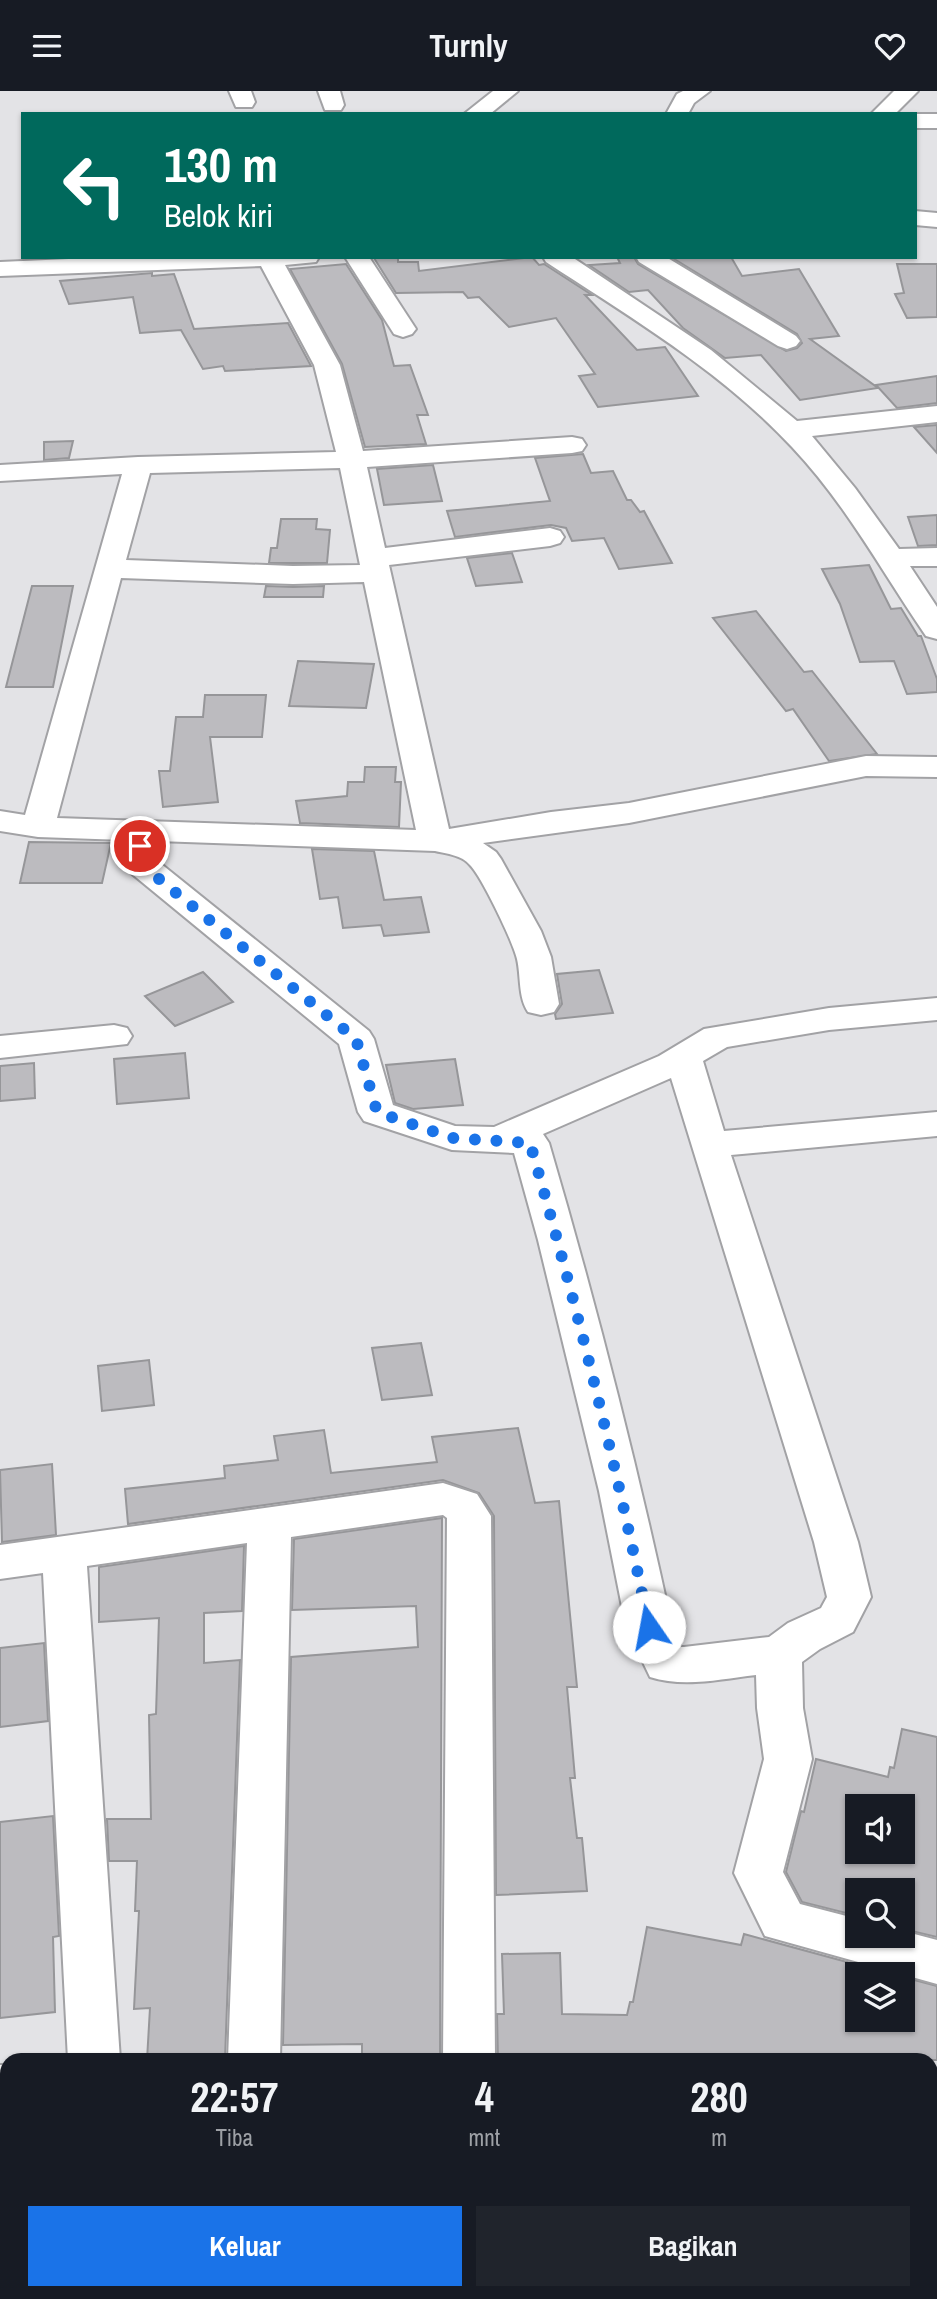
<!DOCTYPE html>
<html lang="id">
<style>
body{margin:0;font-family:"Archivo Narrow",sans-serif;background:#20242c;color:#f1f3f6;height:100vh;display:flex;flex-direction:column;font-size:26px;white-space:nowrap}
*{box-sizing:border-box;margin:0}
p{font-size:23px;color:#9ea1a6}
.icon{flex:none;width:38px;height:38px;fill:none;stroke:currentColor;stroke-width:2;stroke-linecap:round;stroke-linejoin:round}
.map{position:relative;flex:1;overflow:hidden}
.panel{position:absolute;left:0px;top:1962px;width:938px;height:247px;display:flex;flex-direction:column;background:#171b24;border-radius:21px 21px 0 0;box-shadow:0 2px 5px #0004}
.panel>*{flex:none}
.top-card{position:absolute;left:21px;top:21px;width:896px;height:147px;border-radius:0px;box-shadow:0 2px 5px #0004;background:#00695c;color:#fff;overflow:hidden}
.tools{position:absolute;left:845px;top:1703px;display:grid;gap:14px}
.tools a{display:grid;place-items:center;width:70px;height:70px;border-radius:0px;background:#171b24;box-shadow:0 2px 5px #0004;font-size:35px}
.pin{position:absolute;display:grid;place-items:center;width:60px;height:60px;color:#fff;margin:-30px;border:4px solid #fff;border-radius:50%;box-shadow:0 2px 7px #0007}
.me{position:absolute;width:77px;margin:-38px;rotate:348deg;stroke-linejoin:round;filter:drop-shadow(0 0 5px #0008)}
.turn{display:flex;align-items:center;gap:24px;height:147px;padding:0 28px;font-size:32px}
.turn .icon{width:91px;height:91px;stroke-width:2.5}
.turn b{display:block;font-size:49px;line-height:60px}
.eta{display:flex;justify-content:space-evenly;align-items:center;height:119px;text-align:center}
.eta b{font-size:42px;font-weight:700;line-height:49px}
.button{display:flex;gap:14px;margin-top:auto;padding:14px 28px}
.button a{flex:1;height:80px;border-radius:0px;background:#1a73e8;color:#fff;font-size:28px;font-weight:700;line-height:80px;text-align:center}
.button a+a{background:#20242c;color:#f1f3f6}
header{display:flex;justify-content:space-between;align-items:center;height:91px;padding:0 28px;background:#171b24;font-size:32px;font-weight:700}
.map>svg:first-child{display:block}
.building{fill:#bcbbbf;stroke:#969699;stroke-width:2;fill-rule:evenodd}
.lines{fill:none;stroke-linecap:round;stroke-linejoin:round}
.minor-casing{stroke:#a2a2a5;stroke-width:4}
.minor{fill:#fff;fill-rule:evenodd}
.route{stroke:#1a73e8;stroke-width:12;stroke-dasharray:0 21.6}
</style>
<header><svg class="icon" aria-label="menu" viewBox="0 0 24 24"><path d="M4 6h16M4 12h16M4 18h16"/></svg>Turnly<svg class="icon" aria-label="heart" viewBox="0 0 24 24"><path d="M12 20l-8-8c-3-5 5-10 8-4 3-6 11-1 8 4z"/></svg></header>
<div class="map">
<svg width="937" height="2208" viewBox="0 0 937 2208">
<rect width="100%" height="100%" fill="#e3e3e6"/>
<!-- building -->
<g class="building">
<polygon points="398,166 398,171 418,171 419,180 532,166 539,174 544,173 592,204 585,204 637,259 665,256 698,305 598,316 579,285 595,283 556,227 509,236 479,206 468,207 463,201 396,202 374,167"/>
<polygon points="617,166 634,166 638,173 786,260 797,257 802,252 797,243 671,166 731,166 742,185 799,178 839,245 810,248 878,297 800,309 761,264 725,267 683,237 648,199 629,201 589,174 620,172"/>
<polygon points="346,173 382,229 394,275 410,274 428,324 417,324 426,353 365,356 342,273 290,178"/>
<polygon points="897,173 937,173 937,226 907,227 895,203 904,202"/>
<polygon points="152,182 152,185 174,183 194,238 288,232 311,275 225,280 223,275 203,278 181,239 140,242 133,206 69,213 60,190"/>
<polygon points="937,285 937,312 897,317 876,294"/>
<polygon points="937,334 937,362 914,336"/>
<polygon points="73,350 69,367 44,369 44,351"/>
<polygon points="583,363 591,382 613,380 627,409 631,409 640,421 644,420 672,472 619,478 604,447 572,450 566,437 551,434 455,446 447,420 550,410 535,367"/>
<polygon points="433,374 442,410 384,414 377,378"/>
<polygon points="937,424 937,454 918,455 908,426"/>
<polygon points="281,428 317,428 316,438 330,439 327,472 269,472 271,457 277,457"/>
<polygon points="512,462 522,491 476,495 467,467"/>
<polygon points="869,474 891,518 901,517 918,545 921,545 937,588 937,601 907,603 894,570 860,571 840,513 822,478"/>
<polygon points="32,495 73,495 53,596 6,596"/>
<polygon points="266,495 293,496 324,495 323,506 264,506"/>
<polygon points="756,520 804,581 812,580 877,663 829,670 793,618 786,620 713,527"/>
<polygon points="298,570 374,573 366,617 289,615"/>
<polygon points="205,604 266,604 262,646 210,646 218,711 163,716 159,680 170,680 176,626 203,626"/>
<polygon points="365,676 396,676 395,691 401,691 399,736 300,732 296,710 347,705 348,691 364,691"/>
<polygon points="29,751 111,752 102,792 20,792"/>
<polygon points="312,758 374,760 384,809 421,806 429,841 384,845 381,834 343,837 338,806 320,808"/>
<polygon points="599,879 613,922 556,928 555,923 562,913 557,883"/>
<polygon points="203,881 233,911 175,935 145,905"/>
<polygon points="185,962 189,1007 117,1013 114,968"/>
<polygon points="455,968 463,1014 413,1018 395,1012 386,974"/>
<polygon points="34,972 35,1007 0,1010 0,975"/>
<polygon points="421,1252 432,1304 382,1309 372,1257"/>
<polygon points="149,1269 154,1314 102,1320 98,1275"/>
<polygon points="518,1337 535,1412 559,1410 577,1596 567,1596 575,1687 570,1687 577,1747 582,1747 587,1800 496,1804 494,1425 479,1402 443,1389 128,1433 125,1398 225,1387 224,1375 278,1369 274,1345 324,1339 331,1382 437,1371 432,1346"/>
<polygon points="52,1373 56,1444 2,1451 0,1379"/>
<polygon points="442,1427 440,1969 362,1969 362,1953 283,1954 291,1566 418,1556 416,1515 292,1519 294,1448"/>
<polygon points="244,1455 242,1520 204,1522 204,1572 240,1569 225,1967 147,1969 150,1917 134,1918 139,1820 135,1820 137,1770 109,1770 107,1728 151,1728 149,1624 156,1623 159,1527 99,1531 99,1476"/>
<polygon points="44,1552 48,1630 0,1636 0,1557"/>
<path d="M902,1638l35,8v200l-34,-8v-39h-45v26l-56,-14 -16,-30 15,-61 3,1 12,-53 72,18 2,-10 4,1zM858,1715h45v45h-45z"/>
<polygon points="53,1725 59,1845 53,1846 55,1921 0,1927 0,1731"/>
<polygon points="647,1836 741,1854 744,1843 891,1883 858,1883 858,1928 903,1928 903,1886 937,1895 937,1969 498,1969 497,1923 504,1923 502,1863 560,1862 562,1923 627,1924 630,1911 633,1911"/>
</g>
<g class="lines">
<!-- minor casing -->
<g class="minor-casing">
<g id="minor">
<polygon points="229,0 251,0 255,11 252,16 236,16"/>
<polygon points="318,0 340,0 344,14 341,19 325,19"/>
<polygon points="493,0 518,0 490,23 464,23"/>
<polygon points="683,0 710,0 694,12 688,23 666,23 677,3"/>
<polygon points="894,0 918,0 895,23 871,23"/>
<rect x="915" y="23" width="22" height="14"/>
<polygon points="915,120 937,122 937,136 915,134"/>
<path d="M114,166h205l-3,5 -31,3 55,100 23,86 209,-14 10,2 4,6 -4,6 -10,2 -205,14 18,81 165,-20 10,3 4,6 -4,6 -10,3 -161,19 60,264 102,-17 78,-9 237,-47 71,1v20l-71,-1 -237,47 -146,20 13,9 5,7 40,72 10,26 8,47 -5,8 -13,3 -13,-3c-10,-15 -7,-36 -11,-53 -4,-17 -35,-82 -47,-94 -8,-10 -23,-11 -35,-14l-278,-10 -2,18 214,172 5,8 19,66 62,21 39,1 165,-71 45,-27 125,-21 108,-10v22l-108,10 -102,17 -24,14 21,70 213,-19v24l-206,19 127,387 13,55 -18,35 -33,17 -18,13 1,46 9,51 -29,113 17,32 58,15v16h45v-4l34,9v44l-172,-48 -31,-63 30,-114 -7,-51 -1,-33c-35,4 -72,13 -106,2l-24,-50 -27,-136 -61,-251 -24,-87 -62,-3 -88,-29 -6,-9 -19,-68 -213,-175 -5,-7 3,-22 -86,-3 -38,-6v-20l25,4 97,-341 -122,7v-16l138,-8 198,-5 -22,-87 -53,-99 -261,10v-14zM340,377l20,97 -67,1 -167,-6 24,-87zM121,487l172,6 71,-2 52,248 -359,-12zM671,987l143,464 13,55 -6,11 -33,15 -19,14 -85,10h-3l-9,-20c-35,-163 -76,-324 -123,-484l-6,-9z"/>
<polygon points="345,166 369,166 416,238 412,243 403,246 394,243"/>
<path d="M543,166h29l139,93 86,71 140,-15v16l-125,14 43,52 44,61 38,-1v18h-27l27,41v32l-11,-3c-44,-64 -80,-132 -134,-189 -70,-75 -160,-129 -246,-185z"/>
<polygon points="636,166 666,166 796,245 800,250 796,255 787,258 778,255 639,171"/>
<polygon points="114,934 127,937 132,945 127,953 0,967 0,945"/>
<polygon points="443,1392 477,1403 491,1425 495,1969 443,1969 447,1427 443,1424 291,1446 280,1969 228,1969 247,1452 87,1475 120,1969 68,1969 43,1482 0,1488 0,1454"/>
<rect x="0" y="1974" width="7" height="48"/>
<polygon points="931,2049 937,2051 937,2101 931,2099"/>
<polygon points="127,2202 182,2202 183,2208 127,2208"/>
</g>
</g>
<!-- minor -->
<use href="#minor" class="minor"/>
</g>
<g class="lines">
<!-- route -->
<path class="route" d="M140,755l-2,16 218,177 21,73 75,26 78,5c46,159 86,321 119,484"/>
</g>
</svg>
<div class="tools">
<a><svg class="icon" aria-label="sound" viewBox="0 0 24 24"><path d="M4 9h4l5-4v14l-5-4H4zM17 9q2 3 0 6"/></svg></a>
<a><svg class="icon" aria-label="search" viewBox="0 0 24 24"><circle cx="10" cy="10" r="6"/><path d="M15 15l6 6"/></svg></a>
<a><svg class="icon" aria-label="layers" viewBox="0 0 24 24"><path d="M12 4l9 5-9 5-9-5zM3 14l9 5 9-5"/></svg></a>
</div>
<div class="pin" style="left:140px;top:755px;background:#d93025"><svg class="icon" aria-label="arrive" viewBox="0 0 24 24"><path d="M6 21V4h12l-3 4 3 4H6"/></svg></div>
<svg class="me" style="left:649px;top:1536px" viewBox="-20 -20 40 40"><circle r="19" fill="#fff"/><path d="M0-13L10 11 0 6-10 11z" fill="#1a73e8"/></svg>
<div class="top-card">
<div class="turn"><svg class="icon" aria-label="left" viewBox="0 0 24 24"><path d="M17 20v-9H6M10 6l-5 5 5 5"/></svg><div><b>130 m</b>Belok kiri</div></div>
</div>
<section class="panel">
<div class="eta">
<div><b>22:57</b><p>Tiba</p></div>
<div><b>4</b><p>mnt</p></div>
<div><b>280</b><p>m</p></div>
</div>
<div class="button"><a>Keluar</a><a>Bagikan</a></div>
</section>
</div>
